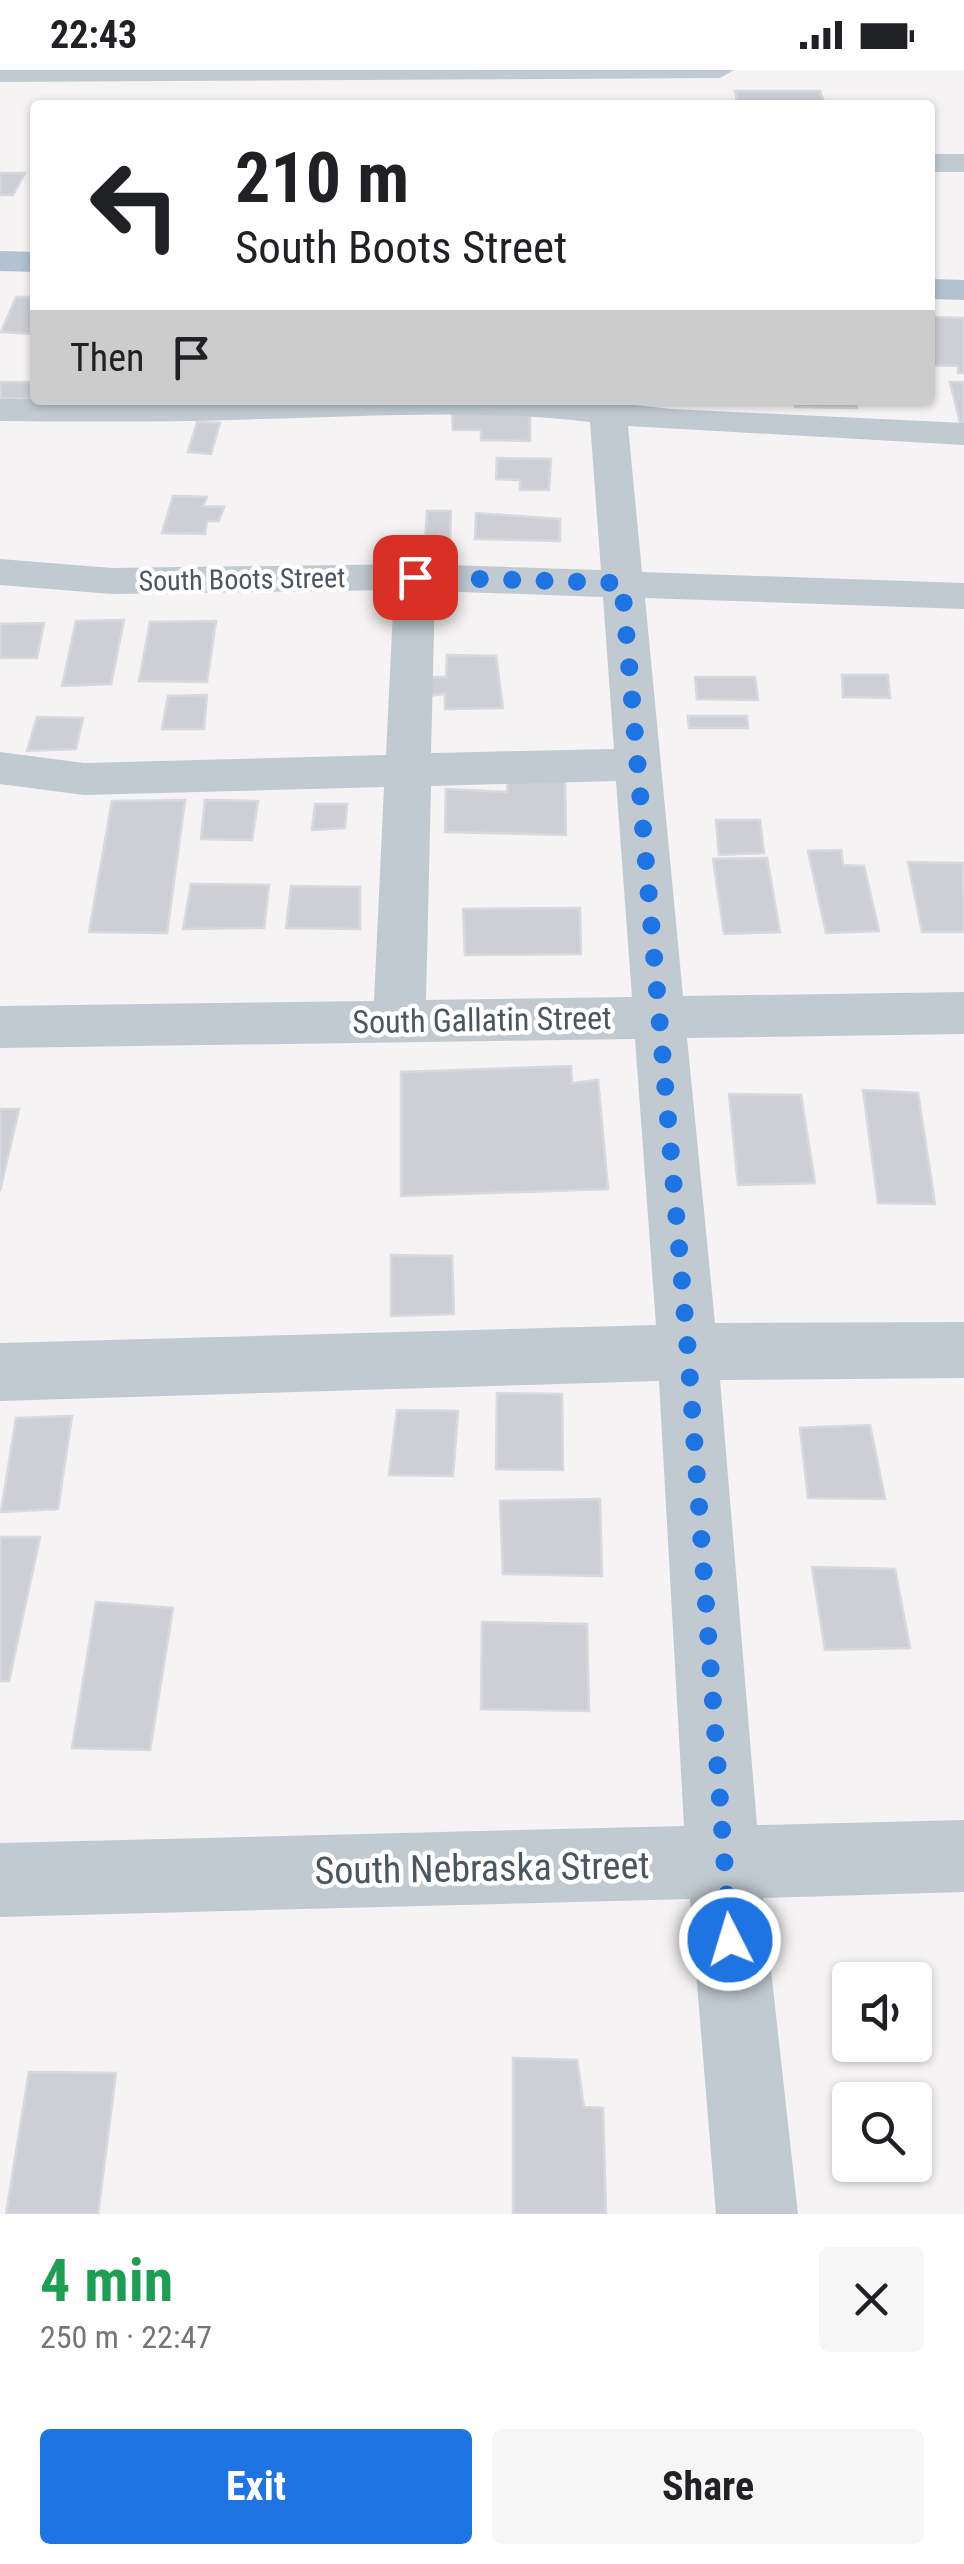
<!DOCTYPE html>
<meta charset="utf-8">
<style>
body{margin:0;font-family:"Roboto Condensed",sans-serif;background:#f6f6f6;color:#202124;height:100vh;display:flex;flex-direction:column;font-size:38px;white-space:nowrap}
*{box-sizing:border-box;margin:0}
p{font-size:32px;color:#757577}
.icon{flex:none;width:55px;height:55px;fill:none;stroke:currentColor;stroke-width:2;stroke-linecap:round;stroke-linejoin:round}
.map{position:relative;height:2144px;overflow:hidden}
.panel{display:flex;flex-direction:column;background:#fff;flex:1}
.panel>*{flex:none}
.top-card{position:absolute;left:30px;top:30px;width:905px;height:305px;border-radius:10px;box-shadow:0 2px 8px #0004;background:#fff;color:#202124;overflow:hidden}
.buttons{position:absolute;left:832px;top:1892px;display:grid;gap:20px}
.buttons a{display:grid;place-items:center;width:100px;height:100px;border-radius:10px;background:#fff;box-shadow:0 2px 8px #0004;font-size:50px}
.pin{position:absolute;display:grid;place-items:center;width:85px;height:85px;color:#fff;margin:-42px;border-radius:20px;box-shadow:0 5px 15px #0006}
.me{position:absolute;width:110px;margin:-55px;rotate:355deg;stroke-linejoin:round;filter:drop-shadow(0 0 8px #0008)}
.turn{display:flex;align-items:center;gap:35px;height:210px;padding:0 40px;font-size:45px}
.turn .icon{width:130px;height:130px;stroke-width:2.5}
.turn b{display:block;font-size:70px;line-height:85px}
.then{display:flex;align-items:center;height:95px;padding:0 40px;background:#0003;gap:20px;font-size:38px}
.round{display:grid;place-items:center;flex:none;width:105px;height:105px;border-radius:10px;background:#f6f6f6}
.head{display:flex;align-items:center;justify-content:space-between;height:170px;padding:0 40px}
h1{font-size:60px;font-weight:700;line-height:75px;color:#1e9e55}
.cta{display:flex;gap:20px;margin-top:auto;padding:20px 40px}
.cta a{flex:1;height:115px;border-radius:10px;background:#1e74e3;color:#fff;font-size:40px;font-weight:700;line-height:115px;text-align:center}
.cta a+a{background:#f6f6f6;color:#202124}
.status{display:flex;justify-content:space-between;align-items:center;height:70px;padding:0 50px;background:#fff;direction:ltr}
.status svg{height:28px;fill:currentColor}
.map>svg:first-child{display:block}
.building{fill:#cdcfd5;stroke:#d7d9de;stroke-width:2.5}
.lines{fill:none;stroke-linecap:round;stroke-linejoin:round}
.minor{fill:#c1cad1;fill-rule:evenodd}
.major{fill:#b3c2d0;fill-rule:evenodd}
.route{stroke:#1e74e3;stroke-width:18;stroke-dasharray:0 32.4}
.labels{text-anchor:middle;stroke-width:9;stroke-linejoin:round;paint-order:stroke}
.far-street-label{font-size:28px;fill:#4a5660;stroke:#fff}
.street-label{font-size:32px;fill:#4a5660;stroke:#fff}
.near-street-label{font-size:38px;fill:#4a5660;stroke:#fff}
</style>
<div class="status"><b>22:43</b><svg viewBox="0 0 49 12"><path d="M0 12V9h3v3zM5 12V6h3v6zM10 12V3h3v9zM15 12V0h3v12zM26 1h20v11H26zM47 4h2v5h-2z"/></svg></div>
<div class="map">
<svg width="964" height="2144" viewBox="0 0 964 2144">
<rect width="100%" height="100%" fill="#f5f3f3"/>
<!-- building -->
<g class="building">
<polygon points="735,21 820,21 825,35 738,35"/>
<polygon points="0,103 25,103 13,125 0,125"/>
<polygon points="16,227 35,227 35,264 1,262"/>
<polygon points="930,247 964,248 964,303 958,303 958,296 930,295"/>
<rect x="0" y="312" width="35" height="17"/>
<polygon points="950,312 964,312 964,357 961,357"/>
<polygon points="794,330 855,330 857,338 795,337"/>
<polygon points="452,341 530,342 530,371 481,370 481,360 453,360"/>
<polygon points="197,352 220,353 211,384 188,382"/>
<polygon points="497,388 551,389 549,420 520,420 520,410 496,409"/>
<polygon points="173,426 207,427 203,436 224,437 219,451 207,451 205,464 162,463"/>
<polygon points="427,441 451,441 450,470 425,471"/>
<polygon points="476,443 560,449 560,471 475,469"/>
<polygon points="124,550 111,614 62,616 76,551"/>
<polygon points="216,551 207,612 139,611 150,552"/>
<polygon points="44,553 37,588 0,588 0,554"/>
<polygon points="447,585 496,586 503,638 445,639 445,624 426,626 425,607 446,607"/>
<polygon points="842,605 888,605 890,628 843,627"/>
<polygon points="695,607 755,607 758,630 697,629"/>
<polygon points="207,625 204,659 162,659 168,626"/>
<polygon points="688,646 747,646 748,658 689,658"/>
<polygon points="37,647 83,648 76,679 27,681"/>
<polygon points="508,705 565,706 566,765 445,762 446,719 507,722"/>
<polygon points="185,730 167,863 89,862 112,731"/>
<polygon points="205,730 258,731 252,770 201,769"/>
<polygon points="315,734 347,734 345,758 312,760"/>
<polygon points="716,750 760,750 764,783 719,785"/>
<polygon points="841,780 843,795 864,796 879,861 826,863 808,781"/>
<polygon points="767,788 780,862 724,864 713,789"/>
<polygon points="908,792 963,793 964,862 922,862"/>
<polygon points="191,814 269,815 264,858 183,859"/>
<polygon points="291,816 360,817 360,859 286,858"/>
<polygon points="580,838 581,884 465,885 463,839"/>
<polygon points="571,996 572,1013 598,1010 608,1119 401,1126 401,1002"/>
<polygon points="863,1020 918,1023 935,1134 878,1133"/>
<polygon points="729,1024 801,1025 815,1113 738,1115"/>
<polygon points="0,1039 19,1039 0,1121"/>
<polygon points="391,1185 452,1186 454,1244 391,1246"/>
<polygon points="497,1323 562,1324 563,1400 496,1399"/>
<polygon points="397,1340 458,1341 453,1406 389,1405"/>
<polygon points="72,1346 58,1439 1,1442 16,1348"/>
<polygon points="870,1355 885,1429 808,1428 800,1358"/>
<polygon points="600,1429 602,1506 503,1504 500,1431"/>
<polygon points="0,1467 40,1467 9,1611 0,1611"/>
<polygon points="812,1497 895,1499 910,1578 825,1580"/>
<polygon points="96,1532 173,1538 150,1680 72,1678"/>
<polygon points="482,1552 587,1554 589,1641 481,1639"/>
<polygon points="513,1988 577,1990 584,2037 603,2038 606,2144 513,2144"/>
<polygon points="29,2002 116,2003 98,2144 6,2144"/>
</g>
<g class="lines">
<!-- minor -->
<g class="minor">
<polygon points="0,0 734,0 720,8 0,12"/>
<rect x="930" y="84" width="34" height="18"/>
<path d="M0,329l625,1 1,4 46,5 292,14v22l-336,-19 14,146 322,11v26l-319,-11 38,398 281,-4v42l-277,4 28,285 249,-1v56l-244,2 37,445 207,-5v72l-201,6 35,316h-82l-26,-315 -690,18v-74l684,-17 -25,-445 -659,20v-58l656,-18 -21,-286 -635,9v-42l374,-5 10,-214 -300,8 -84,-11v-32l84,11 302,-8 8,-165 -282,4 -112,-9v-26l112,9 303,-4 186,6 -11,-148c-108,-13 -220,-6 -329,-3 -87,3 -174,3 -261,2zM435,521l168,6 11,152 -183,4zM616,711l16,216 -206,3 5,-214z"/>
</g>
<!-- major -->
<g class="major">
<polygon points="0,181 35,182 35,202 0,201"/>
<polygon points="930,209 964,210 964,230 930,229"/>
</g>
</g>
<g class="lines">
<!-- route -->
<polyline class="route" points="415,507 622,513 688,1282 730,1870"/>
</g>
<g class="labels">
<!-- far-street labels -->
<g class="far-street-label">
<text transform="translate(242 509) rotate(-1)" y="10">South Boots Street</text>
</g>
<!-- street labels -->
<g class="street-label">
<text transform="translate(482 950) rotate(-1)" y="11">South Gallatin Street</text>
</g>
<!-- near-street labels -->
<g class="near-street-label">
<text transform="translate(482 1798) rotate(-1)" y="13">South Nebraska Street</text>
</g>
</g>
</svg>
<div class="buttons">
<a><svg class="icon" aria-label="sound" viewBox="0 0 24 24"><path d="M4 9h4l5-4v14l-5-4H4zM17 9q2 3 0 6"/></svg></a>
<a><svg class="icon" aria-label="search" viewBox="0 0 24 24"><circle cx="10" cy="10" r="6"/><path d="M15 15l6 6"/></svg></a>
</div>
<div class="pin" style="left:415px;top:507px;background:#d93025"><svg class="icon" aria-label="arrive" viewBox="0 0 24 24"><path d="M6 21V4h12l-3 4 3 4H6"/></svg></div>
<svg class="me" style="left:730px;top:1870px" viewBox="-20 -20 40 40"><circle r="17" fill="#1e74e3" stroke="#fff" stroke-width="3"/><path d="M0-11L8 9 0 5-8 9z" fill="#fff"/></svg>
<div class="top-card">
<div class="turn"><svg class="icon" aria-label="left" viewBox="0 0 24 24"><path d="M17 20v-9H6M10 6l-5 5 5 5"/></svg><div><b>210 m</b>South Boots Street</div></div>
<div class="then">Then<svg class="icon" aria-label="arrive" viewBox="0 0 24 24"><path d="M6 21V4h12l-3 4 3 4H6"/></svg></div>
</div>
</div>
<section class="panel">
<div class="head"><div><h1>4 min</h1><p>250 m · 22:47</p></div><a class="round"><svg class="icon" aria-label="close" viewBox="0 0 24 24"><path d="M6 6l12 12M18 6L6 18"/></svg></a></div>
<div class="cta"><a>Exit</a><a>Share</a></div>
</section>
